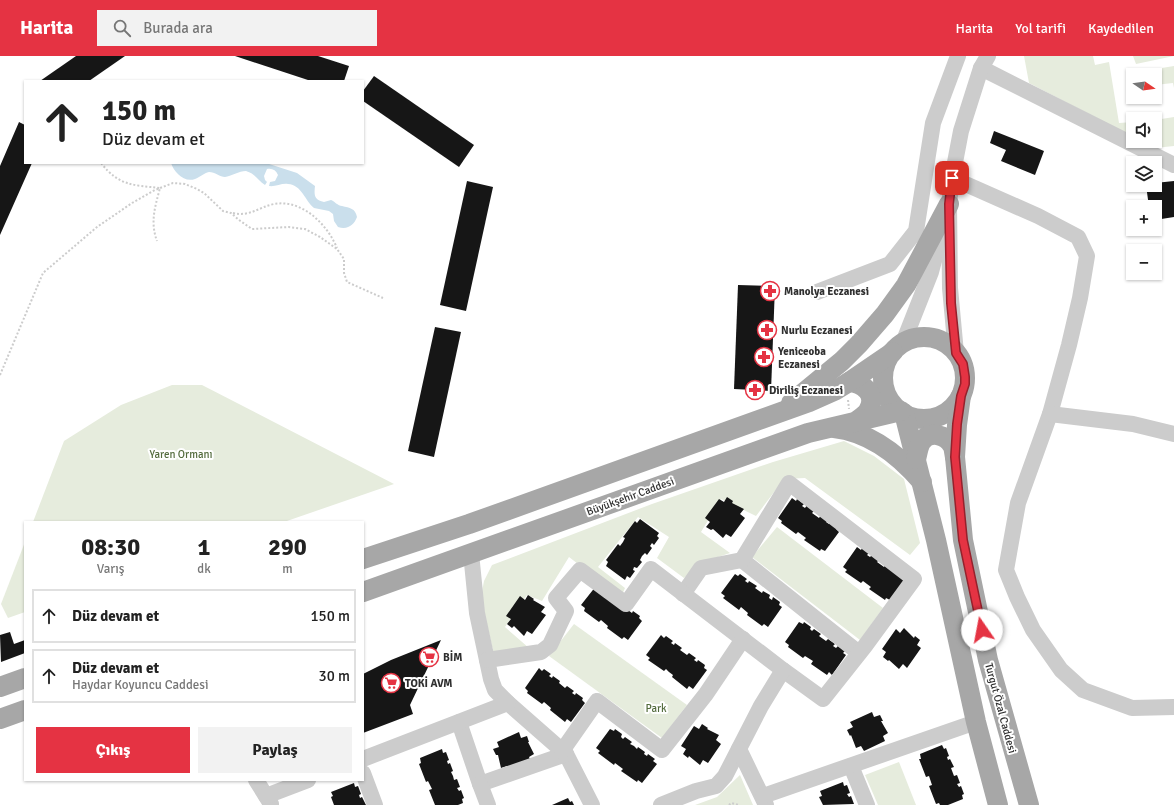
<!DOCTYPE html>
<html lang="tr">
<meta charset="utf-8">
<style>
body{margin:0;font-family:Signika,sans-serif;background:#f2f2f2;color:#222;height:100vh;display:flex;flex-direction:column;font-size:15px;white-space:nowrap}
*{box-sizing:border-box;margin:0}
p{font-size:13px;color:#767676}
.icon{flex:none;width:22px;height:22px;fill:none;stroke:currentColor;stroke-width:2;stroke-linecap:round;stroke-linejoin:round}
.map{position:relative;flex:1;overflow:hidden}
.side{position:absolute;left:24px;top:465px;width:340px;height:260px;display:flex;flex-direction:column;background:#fff;border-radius:0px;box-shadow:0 1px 3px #0004}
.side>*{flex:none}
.banner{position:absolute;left:24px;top:24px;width:340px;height:84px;border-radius:0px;box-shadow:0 1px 3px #0004;background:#fff;color:#222;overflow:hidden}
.needle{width:26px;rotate:103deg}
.controls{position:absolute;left:1126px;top:12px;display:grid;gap:8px}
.controls a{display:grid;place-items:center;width:36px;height:36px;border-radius:0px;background:#fff;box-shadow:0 1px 3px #0004;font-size:20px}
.pin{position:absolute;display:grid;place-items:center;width:34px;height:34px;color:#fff;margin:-17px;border-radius:8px;box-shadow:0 2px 6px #0006}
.me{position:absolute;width:44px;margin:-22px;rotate:348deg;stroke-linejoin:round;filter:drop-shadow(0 0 3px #0008)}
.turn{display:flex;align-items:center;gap:14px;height:84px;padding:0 12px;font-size:18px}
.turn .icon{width:52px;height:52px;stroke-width:2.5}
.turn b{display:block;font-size:28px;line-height:34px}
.eta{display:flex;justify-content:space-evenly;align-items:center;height:68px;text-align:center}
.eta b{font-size:24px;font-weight:800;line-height:28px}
.action{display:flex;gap:8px;margin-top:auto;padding:8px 12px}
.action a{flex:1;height:46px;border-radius:0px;background:#e53343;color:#fff;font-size:16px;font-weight:800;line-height:46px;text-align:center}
.action a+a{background:#f2f2f2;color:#222}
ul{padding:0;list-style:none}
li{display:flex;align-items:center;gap:12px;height:54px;margin:0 8px 6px;padding:0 4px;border:2px solid #e0e0e0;border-radius:0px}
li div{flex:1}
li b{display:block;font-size:15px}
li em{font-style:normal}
header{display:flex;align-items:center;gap:24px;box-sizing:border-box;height:56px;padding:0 20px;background:#e53343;color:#fff}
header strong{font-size:19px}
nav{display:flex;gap:22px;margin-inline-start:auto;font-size:14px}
.search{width:280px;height:36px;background:#f2f2f2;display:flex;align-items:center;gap:10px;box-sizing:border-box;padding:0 14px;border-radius:0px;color:#767676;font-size:15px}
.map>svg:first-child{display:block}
.green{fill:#e6ecdd}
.water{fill:#cadfec}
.building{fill:#161616}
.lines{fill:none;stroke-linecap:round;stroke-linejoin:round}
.path{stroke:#ccc;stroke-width:2;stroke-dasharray:2 2;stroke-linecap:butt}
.minor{stroke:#ccc;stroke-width:16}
.major{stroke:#a7a7a7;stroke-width:20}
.route-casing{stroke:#95212c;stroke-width:10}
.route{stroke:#e53343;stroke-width:7}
.labels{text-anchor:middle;stroke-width:4;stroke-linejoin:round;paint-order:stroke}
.poi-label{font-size:11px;font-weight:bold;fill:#2f2f2f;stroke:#fff;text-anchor:start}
.park-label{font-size:11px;fill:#536b3d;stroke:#fff}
.street-label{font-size:11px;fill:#2f2f2f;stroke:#fff}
</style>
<header>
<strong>Harita</strong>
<div class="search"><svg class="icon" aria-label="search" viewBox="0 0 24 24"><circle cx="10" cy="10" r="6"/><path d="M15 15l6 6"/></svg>Burada ara</div>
<nav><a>Harita</a><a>Yol tarifi</a><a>Kaydedilen</a></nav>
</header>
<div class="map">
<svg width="1174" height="749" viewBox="0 0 1174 749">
<rect width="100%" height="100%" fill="#fff"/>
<!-- green -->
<g class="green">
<polygon points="1024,0 1093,0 1095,9 1109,6 1119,67 1133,66 1133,81 1029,27"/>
<polygon points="1133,0 1174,0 1136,8"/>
<polygon points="1174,10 1174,32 1173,27 1155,29 1155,19 1137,19 1137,16"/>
<polygon points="1174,61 1174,90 1155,92 1140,85 1155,85 1155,76 1156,76 1155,64"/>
<polygon points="172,329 202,329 394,428 284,466 33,466 64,385 121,349"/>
<polygon points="844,385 874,400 904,423 920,487 910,499 805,422 784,423 756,460 721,443 701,476 730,497 703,506 684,522 657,502 669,481 638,461 598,511 625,532 621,541 569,501 542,545 527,539 505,571 529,592 494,599 481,541 484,525 492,509 652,448 773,406"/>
<polygon points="777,471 883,552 860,584 752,501"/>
<polygon points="25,486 25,556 8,562 1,548"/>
<polygon points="574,568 687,649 662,682 549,600"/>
<polygon points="899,706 916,749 878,749 865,719"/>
<polygon points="740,719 753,749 695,749 717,741"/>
</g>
<!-- water -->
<path class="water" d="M171,107h95l31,10 18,13c-1,9 -1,14 9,16l7,-2c3,1 7,6 11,6 8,2 13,2 15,11 -3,8 -9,13 -19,10l-4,-6 -1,-7 -4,-3 -15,-3c-9,-7 -12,-23 -26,-24 -6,-1 -13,3 -19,2l1,-4 5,-1 3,-6c-2,-5 -6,-7 -11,-6l-3,7 1,4 2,2 -2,3c-7,-4 -9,-11 -19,-14 -7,0 -15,5 -21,6 -5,0 -10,-5 -16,-5 -5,1 -9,5 -14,7 -11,4 -21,-7 -24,-16z"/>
<!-- building -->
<g class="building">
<polygon points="76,0 125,0 89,25 40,25"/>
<polygon points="235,0 318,0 349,10 344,25 311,25"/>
<polygon points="374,20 474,89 459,111 363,45 363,35"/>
<polygon points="19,66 25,69 25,107 32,107 0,179 0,110"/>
<polygon points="994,75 1044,95 1035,119 1001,105 1006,94 990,87"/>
<polygon points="467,125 493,131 466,255 440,249"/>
<polygon points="1174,125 1174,161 1155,164 1155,151 1149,151 1146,129 1155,129 1155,127"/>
<polygon points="738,229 775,230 771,335 734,333"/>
<polygon points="435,271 461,276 434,401 408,395"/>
<polygon points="727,441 733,445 732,447 744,453 740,458 745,462 731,481 726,478 723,482 713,473 711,474 706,471 710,466 705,462 719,443 724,446"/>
<polygon points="792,442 796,445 797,443 804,448 802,450 805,452 807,449 814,455 812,457 819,462 821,459 828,464 826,466 829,468 830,466 837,471 836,473 839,476 825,495 821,493 820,495 804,484 806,482 798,476 796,478 781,467 782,465 778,462"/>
<polygon points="640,463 659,477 657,480 659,482 654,489 652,487 650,490 652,492 647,499 645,497 642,500 640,504 642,506 637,512 634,511 633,514 635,515 630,522 627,520 625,524 606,510 608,506 606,504 618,488 620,490 623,486 625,482 623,481 635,465 637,467"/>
<polygon points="857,491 861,494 862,492 869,497 867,499 870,501 872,499 879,504 877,506 884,511 886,508 904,525 890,544 886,542 885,544 869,533 871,531 863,525 861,527 845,516 847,514 843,511"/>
<polygon points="735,518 738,520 740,518 747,523 745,525 748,527 749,525 757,530 755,532 762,537 763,535 770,539 769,542 772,544 773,541 780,546 779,549 782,551 768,571 764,568 762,570 747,559 748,557 741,551 739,554 723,542 725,540 721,537"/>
<polygon points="596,530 632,557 633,555 640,560 639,562 642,565 628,584 624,581 622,583 607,572 608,570 601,564 599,566 584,555 585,552 581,549"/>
<polygon points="528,539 534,543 533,544 545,551 541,556 546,559 532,578 527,575 524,580 514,570 512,572 507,568 511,563 506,560 520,540 525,544"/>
<polygon points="799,566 803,568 804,566 811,571 810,573 812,575 814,573 821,578 819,580 826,585 828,583 835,588 833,590 836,592 838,590 845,595 843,597 846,599 832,619 829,616 827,619 811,608 813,605 805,600 803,602 788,591 789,589 785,586"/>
<polygon points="904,572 914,582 915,580 920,584 917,589 921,592 907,612 903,608 899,613 889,604 888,605 883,601 886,596 882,593 896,573 900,577"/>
<polygon points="10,576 14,588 25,584 25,597 1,606 0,579"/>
<polygon points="661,579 664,582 666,580 673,585 671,587 674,589 675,587 682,592 680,594 687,599 689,597 696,602 694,604 697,606 698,604 705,609 704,612 707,614 693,633 689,630 687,633 672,621 673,619 669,616 666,613 664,615 648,604 650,602 646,599"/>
<polygon points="441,584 410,649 413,658 363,677 363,618 391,604"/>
<polygon points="539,612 542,615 544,613 551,618 549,620 552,622 553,620 560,625 559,627 565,632 567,630 574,635 572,637 575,639 576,637 583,642 582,644 585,647 571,666 567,663 565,666 550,654 551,652 544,646 542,648 527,637 528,635 525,632"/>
<polygon points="872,656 874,661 880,659 883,665 881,665 888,677 883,680 885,685 864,695 861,690 856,692 851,679 850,680 847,674 853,671 850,666"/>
<polygon points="702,668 708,672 707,673 719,679 716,684 721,688 708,707 703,704 700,709 689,700 688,702 683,698 686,693 681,690 694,670 699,673"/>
<polygon points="610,673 614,675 615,673 622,678 621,681 623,683 625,681 632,686 630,688 634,690 637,693 638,691 645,696 644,698 647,700 648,698 655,703 653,705 657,708 642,727 638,724 637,726 621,715 623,713 615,707 614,709 598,697 600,695 596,692"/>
<polygon points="519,676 521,682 527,680 529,686 528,686 534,698 529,701 531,706 509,715 507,710 501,712 498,699 496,699 493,693 499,691 497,686"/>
<polygon points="942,689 944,693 946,692 949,700 947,701 948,704 950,703 954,711 951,712 954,720 957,719 960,727 957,728 959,731 961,730 964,738 962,739 963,743 948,749 940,749 939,747 936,748 929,730 932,729 929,720 926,721 919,703 921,703 920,698"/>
<polygon points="442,693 443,697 446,696 449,704 447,705 448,708 450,707 453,715 451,716 453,720 454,724 457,723 460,731 457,732 459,735 461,734 464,742 462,743 463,747 458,749 435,749 429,734 432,733 428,725 426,726 419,708 421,707 420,702"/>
<polygon points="843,726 844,730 847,729 850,737 847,738 849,741 851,740 854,748 823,749 819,741 822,740 820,735"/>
<polygon points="354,727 355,731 358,730 361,738 359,739 360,742 362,741 366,749 334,749 331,741 333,740 331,736"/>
<polygon points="568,742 570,746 572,745 574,749 552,749"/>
</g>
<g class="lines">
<!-- path -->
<g class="path">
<path d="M101,107c18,23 32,22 59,25 -5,19 -10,34 -3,53"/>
<path d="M233,157c17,4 26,-6 41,-9 28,-5 53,20 63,44"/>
<polyline points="0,319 43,217 97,171 132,147 155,134 173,127 185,128 197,133 204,137 223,155 231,157 239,164 252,173 289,171 305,173 320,181 337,193 344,203 344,217 347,226 383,242"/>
<polyline points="848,344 849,353"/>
<polyline points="729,749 731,747 739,749"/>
</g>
<!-- minor -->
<g class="minor">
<polyline points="981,12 1174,109"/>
<polyline points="952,122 1038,160 1078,181 1087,200 1080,242 1069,289 1050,358 1018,447 1006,514 1017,541 1033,574 1061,614 1083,634 1132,652 1174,651"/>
<polyline points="817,236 890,208 916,175 933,67 958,0"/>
<polyline points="903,287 931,216 943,171"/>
<polyline points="956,297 950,232 949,148 952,122 961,75 981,12 988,0"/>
<polyline points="1050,358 1133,368 1174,378"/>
<polyline points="471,497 477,557 491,623 495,634 508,647 566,698 592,749"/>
<polyline points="742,504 859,597"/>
<polyline points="683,538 701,512 742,504 789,427 914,523 865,590 823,643 783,614"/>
<polyline points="487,604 541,596 550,589 566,555 556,542 580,514 626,548 651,513 783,614 761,650 725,720 716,730 696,735 661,749"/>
<polyline points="459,666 480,728 566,698"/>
<polyline points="739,693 766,749"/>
<polyline points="562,695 597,645 662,694 706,638 743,583"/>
<polyline points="363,703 508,647"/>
<polyline points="851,710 867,749"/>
<polyline points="363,717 375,749"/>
<polyline points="256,724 271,748"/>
<polyline points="480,728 488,749"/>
<polyline points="266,740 308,724"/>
<polyline points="763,740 976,666"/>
</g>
<!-- major -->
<g class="major">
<circle cx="924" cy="322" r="41"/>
<path d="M849,326c14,1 28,12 20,27 -2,5 -7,8 -11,11"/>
<polyline points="961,340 957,369 955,401 963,484 988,604 1029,749"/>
<polyline points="791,347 842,305 859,288 885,258 906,229 949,148"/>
<polyline points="904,357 936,484 976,666 998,749"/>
<path d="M834,372c35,4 65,27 88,54"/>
<path d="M916,403c2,-6 2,-13 6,-18 8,-11 24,-6 30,4 2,3 2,8 3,12"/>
<polyline points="363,503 469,468 809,346 836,334 849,326 893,296"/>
<polyline points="363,536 808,377 901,355"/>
<polyline points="0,631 25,622"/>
<polyline points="0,663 25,654"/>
</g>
</g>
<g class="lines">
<!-- route casing -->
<g class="route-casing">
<polyline id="route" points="952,122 949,148 951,247 956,297 963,308 965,321 965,328 961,340 957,368 955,401 963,484 982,574"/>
</g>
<!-- route -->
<use href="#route" class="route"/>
</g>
<!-- icons -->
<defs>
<g id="pharmacy-ring" transform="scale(1)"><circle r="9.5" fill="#fff" stroke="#e53343" stroke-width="1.5"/><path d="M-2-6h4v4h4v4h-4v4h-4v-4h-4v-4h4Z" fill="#e53343"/></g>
<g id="supermarket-ring" transform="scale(1)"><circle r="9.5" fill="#fff" stroke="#e53343" stroke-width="1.5"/><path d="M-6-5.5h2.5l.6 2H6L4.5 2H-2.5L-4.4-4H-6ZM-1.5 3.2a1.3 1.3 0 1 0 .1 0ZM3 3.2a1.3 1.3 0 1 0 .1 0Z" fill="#e53343"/></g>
</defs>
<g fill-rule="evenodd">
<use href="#pharmacy-ring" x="770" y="235"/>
<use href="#pharmacy-ring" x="767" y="274"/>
<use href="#pharmacy-ring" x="764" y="301"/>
<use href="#pharmacy-ring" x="755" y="334"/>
<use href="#supermarket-ring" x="429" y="601"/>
<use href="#supermarket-ring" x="391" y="627"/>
</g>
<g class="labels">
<!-- poi labels -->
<g class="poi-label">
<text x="784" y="239">Manolya Eczanesi</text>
<text x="781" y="278">Nurlu Eczanesi</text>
<text x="778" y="299">Yeniceoba<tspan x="778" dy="13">Eczanesi</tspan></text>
<text x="769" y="338">Diriliş Eczanesi</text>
<text x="443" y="605">BİM</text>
<text x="405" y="631">TOKİ AVM</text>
</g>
<!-- park labels -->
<g class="park-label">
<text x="181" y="402">Yaren Ormanı</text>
<text x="656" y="656">Park</text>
</g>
<!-- street labels -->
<g class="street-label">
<text transform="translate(630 440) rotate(-20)" y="4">Büyükşehir Caddesi</text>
<text transform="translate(1001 652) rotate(75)" y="4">Turgut Özal Caddesi</text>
</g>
</g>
</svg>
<div class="controls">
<a><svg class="needle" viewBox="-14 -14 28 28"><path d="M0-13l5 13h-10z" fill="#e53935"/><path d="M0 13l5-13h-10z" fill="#767676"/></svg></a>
<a><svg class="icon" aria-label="sound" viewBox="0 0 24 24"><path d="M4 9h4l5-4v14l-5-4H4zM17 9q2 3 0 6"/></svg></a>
<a><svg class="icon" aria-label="layers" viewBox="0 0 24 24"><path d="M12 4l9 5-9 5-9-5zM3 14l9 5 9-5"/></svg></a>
<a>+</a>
<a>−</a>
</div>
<div class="pin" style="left:952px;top:122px;background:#d93025"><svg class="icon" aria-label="arrive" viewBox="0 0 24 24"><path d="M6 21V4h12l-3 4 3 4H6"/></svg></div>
<svg class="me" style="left:982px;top:574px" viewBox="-20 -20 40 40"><circle r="19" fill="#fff"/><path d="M0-13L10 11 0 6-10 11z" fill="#e53343"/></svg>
<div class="banner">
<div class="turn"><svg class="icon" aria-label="ahead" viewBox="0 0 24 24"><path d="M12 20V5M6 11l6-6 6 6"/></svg><div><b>150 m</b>Düz devam et</div></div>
</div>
<section class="side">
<div class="eta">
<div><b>08:30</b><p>Varış</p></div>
<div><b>1</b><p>dk</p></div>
<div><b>290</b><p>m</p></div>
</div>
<ul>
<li><svg class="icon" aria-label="ahead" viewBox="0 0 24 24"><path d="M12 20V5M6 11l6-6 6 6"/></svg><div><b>Düz devam et</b></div><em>150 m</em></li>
<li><svg class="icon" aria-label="ahead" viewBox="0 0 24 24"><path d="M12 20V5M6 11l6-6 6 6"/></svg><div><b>Düz devam et</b><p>Haydar Koyuncu Caddesi</p></div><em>30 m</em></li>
</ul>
<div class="action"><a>Çıkış</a><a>Paylaş</a></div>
</section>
</div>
